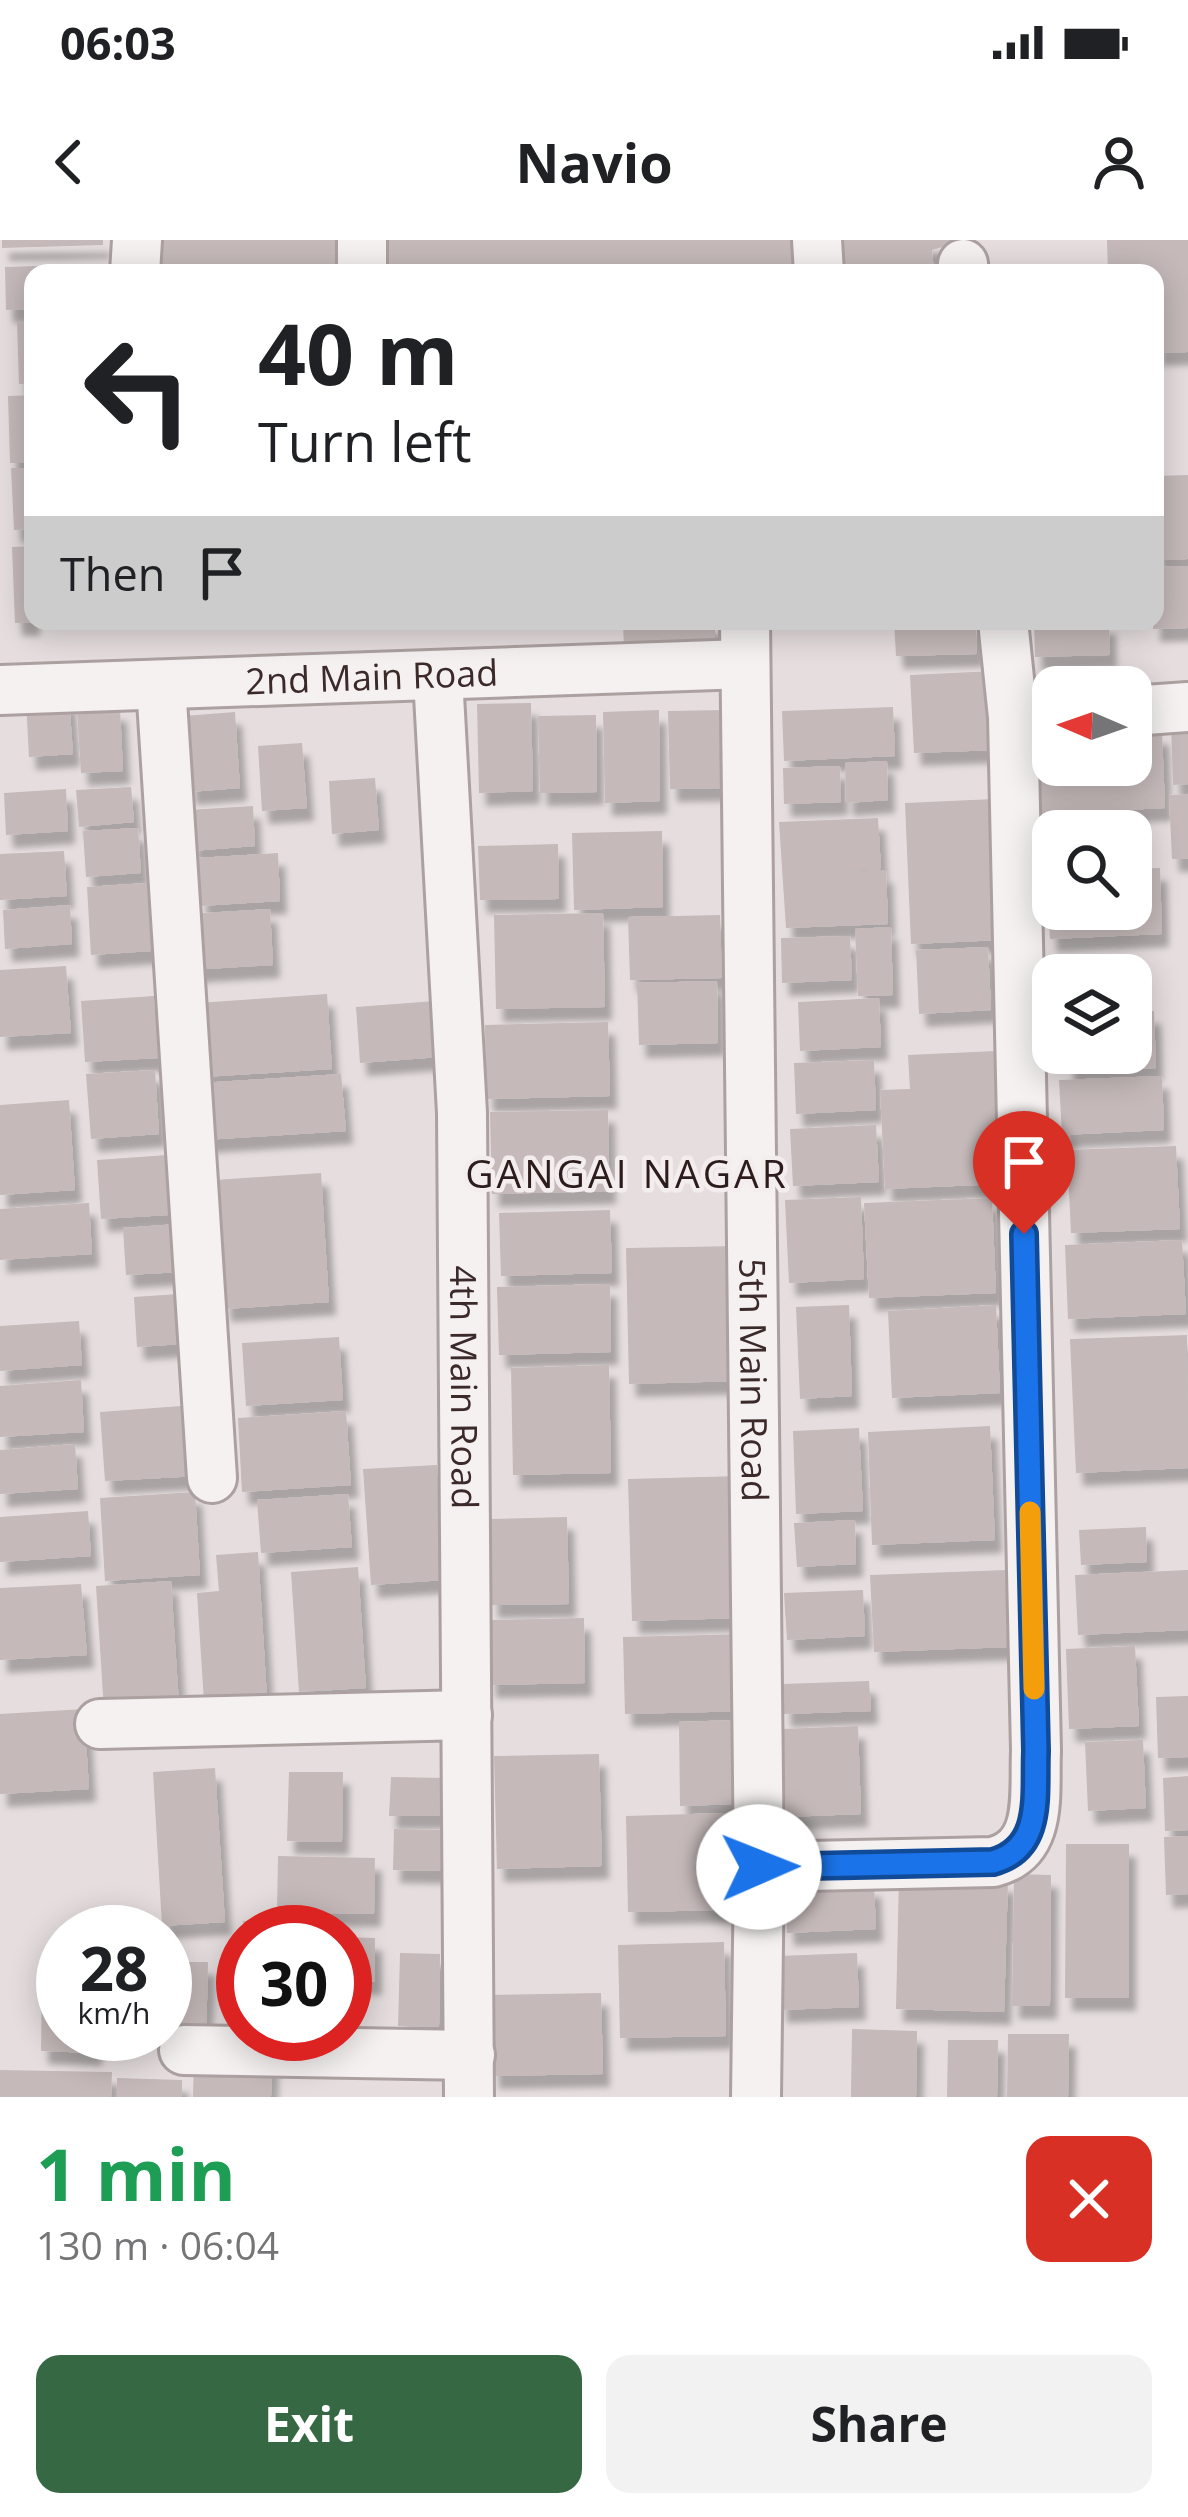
<!DOCTYPE html>
<meta charset="utf-8">
<style>
body{margin:0;font-family:"Open Sans",sans-serif;background:#f2f2f2;color:#202124;height:100vh;display:flex;flex-direction:column;font-size:45px;white-space:nowrap}
*{box-sizing:border-box;margin:0}
p{font-size:39px;color:#757577}
.icon{flex:none;width:66px;height:66px;fill:none;stroke:currentColor;stroke-width:2;stroke-linecap:round;stroke-linejoin:round}
.map{position:relative;height:1857px;overflow:hidden}
.side{display:flex;flex-direction:column;background:#fff;flex:1}
.side>*{flex:none}
.guide{position:absolute;left:24px;top:24px;width:1140px;height:366px;border-radius:24px;box-shadow:0 6px 30px #0003;background:#fff;color:#202124;overflow:hidden}
.needle{width:78px;rotate:272deg}
.tools{position:absolute;left:1032px;top:426px;display:grid;gap:24px}
.tools a{display:grid;place-items:center;width:120px;height:120px;border-radius:24px;background:#fff;box-shadow:0 6px 30px #0003;font-size:60px}
.speed{position:absolute;left:36px;top:1665px;display:flex;gap:24px;font-size:60px;font-weight:700;text-align:center}
.speed>*{display:grid;place-content:center;width:156px;height:156px;border-radius:50%;background:#fff;box-shadow:0 6px 30px #0003;line-height:1}
.speed small{font-size:30px;font-weight:400}
.speed .limit{border:18px solid #d22;background:#fff;color:#111}
.pin{position:absolute;display:grid;place-items:center;width:102px;height:102px;color:#fff;margin:-123px -51px;border-radius:50% 50% 50% 0;rotate:-45deg;box-shadow:0 0 12px #0007}
.pin .icon{rotate:45deg}
.me{position:absolute;width:132px;margin:-66px;rotate:89deg;stroke-linejoin:round;filter:drop-shadow(0 0 9px #0008)}
.turn{display:flex;align-items:center;gap:42px;height:252px;padding:0 36px;font-size:54px}
.turn .icon{width:156px;height:156px;stroke-width:2.5}
.turn b{display:block;font-size:84px;line-height:102px}
.then{display:flex;align-items:center;height:114px;padding:0 36px;background:#0003;gap:24px;font-size:45px}
.round{display:grid;place-items:center;flex:none;width:126px;height:126px;border-radius:24px;background:#f2f2f2}
.head{display:flex;align-items:center;justify-content:space-between;height:204px;padding:0 36px}
h1{font-size:72px;font-weight:700;line-height:90px;color:#1e9e55}
.button{display:flex;gap:24px;margin-top:auto;padding:24px 36px}
.button a{flex:1;height:138px;border-radius:24px;background:#366844;color:#fff;font-size:48px;font-weight:700;line-height:138px;text-align:center}
.button a+a{background:#f2f2f2;color:#202124}
.status{display:flex;justify-content:space-between;align-items:center;height:84px;padding:0 60px;background:#fff;direction:ltr}
.status svg{height:33px;fill:currentColor}
header{display:flex;justify-content:space-between;align-items:center;height:156px;padding:0 36px;background:#fff;font-size:54px;font-weight:700}
.map>svg:first-child{display:block}
.building{fill:#c5b9b9;filter:url(#shadow)}
.lines{fill:none;stroke-linecap:round;stroke-linejoin:round}
.street-casing{stroke:#aca1a0;stroke-width:54}
.street{stroke:#f5f1f1;stroke-width:48}
.route-casing{stroke:#114b97;stroke-width:30}
.route{stroke:#1a73e8;stroke-width:21}
.slow{stroke:#f59e0b;stroke-width:21}
.labels{text-anchor:middle;stroke-width:9;stroke-linejoin:round;paint-order:stroke}
.street-label{font-size:36px;fill:#3b2a29;stroke:#f4edee}
.neighbourhood-label{font-size:39px;letter-spacing:3px;fill:#2c1c1b;stroke:#f4edee}
</style>
<div class="status"><b>06:03</b><svg viewBox="0 0 49 12"><path d="M0 12V9h3v3zM5 12V6h3v6zM10 12V3h3v9zM15 12V0h3v12zM26 1h20v11H26zM47 4h2v5h-2z"/></svg></div>
<header><svg class="icon" aria-label="back" viewBox="0 0 24 24"><path d="M15 5l-7 7 7 7"/></svg>Navio<svg class="icon" aria-label="person" viewBox="0 0 24 24"><circle cx="12" cy="8" r="4"/><path d="M4 21q1-7 8-7t8 7"/></svg></header>
<div class="map">
<svg width="1188" height="1857" viewBox="0 0 1188 1857">
<defs>
<filter id="shadow"><feDropShadow dx="7" dy="13" stdDeviation="3" flood-color="#0004"/></filter>
</defs>
<rect width="100%" height="100%" fill="#e6dede"/>
<!-- building -->
<g class="building">
<polygon points="2,0 103,0 103,5 2,8"/>
<polygon points="151,0 963,0 963,1 932,10 934,33 150,33"/>
<polygon points="1107,0 1188,0 1188,112 1155,113 1155,33 1108,33"/>
<polygon points="93,24 93,33 33,33 33,69 6,70 5,27"/>
<polygon points="17,82 33,82 33,144 19,144"/>
<polygon points="33,155 33,223 10,223 8,156"/>
<polygon points="11,228 33,228 33,289 14,290"/>
<polygon points="1188,235 1188,319 1155,320 1155,236"/>
<polygon points="33,306 33,383 15,383 12,307"/>
<polygon points="1188,326 1188,388 1153,389 1155,327"/>
<polygon points="623,381 715,381 715,408 624,411"/>
<polygon points="894,381 976,381 977,414 896,416"/>
<polygon points="1034,381 1109,381 1110,415 1035,417"/>
<polygon points="994,431 997,510 914,513 910,435"/>
<polygon points="69,458 73,514 29,517 26,460"/>
<polygon points="531,463 533,551 479,553 477,464"/>
<polygon points="893,467 895,516 784,521 782,471"/>
<polygon points="120,468 123,531 81,533 77,471"/>
<polygon points="659,470 660,561 605,563 603,472"/>
<polygon points="723,470 725,548 670,549 668,471"/>
<polygon points="235,472 240,548 189,552 184,476"/>
<polygon points="596,475 597,552 540,553 538,476"/>
<polygon points="1188,484 1188,544 1173,545 1171,485"/>
<polygon points="1162,492 1165,568 1042,574 1039,498 1053,497 1053,525 1131,525 1131,493"/>
<polygon points="302,503 307,568 262,571 258,506"/>
<polygon points="887,521 888,560 846,563 845,523"/>
<polygon points="840,526 841,562 784,564 783,528"/>
<polygon points="375,538 379,590 332,594 329,541"/>
<polygon points="131,547 134,582 79,587 76,550"/>
<polygon points="66,549 68,591 6,595 4,553"/>
<polygon points="1188,554 1188,619 1172,619 1169,555"/>
<polygon points="994,559 1001,700 911,704 905,563"/>
<polygon points="253,566 255,606 191,611 188,570"/>
<polygon points="878,578 881,629 795,634 886,630 888,684 786,688 779,582"/>
<polygon points="138,588 141,633 86,637 83,591"/>
<polygon points="662,591 663,667 574,670 572,593"/>
<polygon points="558,604 559,659 480,660 478,606"/>
<polygon points="64,611 67,656 0,660 0,614"/>
<polygon points="278,613 280,661 200,666 197,618"/>
<polygon points="1160,628 1162,694 1050,699 1046,633 1053,633 1053,669 1131,669 1131,629"/>
<polygon points="147,643 151,711 91,715 87,647"/>
<polygon points="70,665 72,704 5,709 3,670"/>
<polygon points="270,669 273,725 190,730 186,674"/>
<polygon points="603,673 605,767 496,769 494,675"/>
<polygon points="720,675 722,738 630,740 628,677"/>
<polygon points="891,687 893,755 858,756 855,689"/>
<polygon points="850,696 852,740 782,743 781,698"/>
<polygon points="988,707 991,770 919,774 916,710"/>
<polygon points="66,726 71,793 0,797 0,730"/>
<polygon points="717,741 718,803 639,805 637,743"/>
<polygon points="327,754 332,829 203,837 198,763"/>
<polygon points="154,756 158,818 85,822 81,761"/>
<polygon points="879,758 881,807 800,811 798,762"/>
<polygon points="435,761 440,817 360,823 356,767"/>
<polygon points="1154,771 1156,828 1067,832 1066,813 1131,813 1131,772"/>
<polygon points="608,782 610,856 486,859 485,785"/>
<polygon points="996,811 1002,944 885,949 880,850 910,849 908,815"/>
<polygon points="874,820 876,870 796,874 794,823"/>
<polygon points="155,830 159,894 91,899 86,834"/>
<polygon points="341,834 346,891 204,900 201,843"/>
<polygon points="1162,836 1164,890 1062,895 1059,840"/>
<polygon points="69,860 75,950 0,955 0,865"/>
<polygon points="608,870 609,951 492,954 490,872"/>
<polygon points="876,885 879,942 793,946 790,889"/>
<polygon points="1176,906 1180,989 1071,993 1067,910"/>
<polygon points="181,914 185,974 101,979 97,920"/>
<polygon points="321,933 329,1062 224,1069 215,940"/>
<polygon points="861,957 864,1039 789,1043 785,960"/>
<polygon points="992,958 996,1053 869,1058 864,963"/>
<polygon points="89,963 92,1014 0,1020 0,969"/>
<polygon points="610,970 612,1033 501,1036 499,973"/>
<polygon points="178,984 181,1032 126,1035 123,988"/>
<polygon points="1182,1000 1186,1074 1068,1079 1065,1005"/>
<polygon points="739,1006 741,1141 629,1144 626,1008"/>
<polygon points="610,1044 611,1112 499,1115 497,1047"/>
<polygon points="178,1054 182,1104 137,1107 134,1057"/>
<polygon points="849,1065 852,1156 800,1159 796,1067"/>
<polygon points="996,1065 1000,1153 892,1158 888,1071"/>
<polygon points="79,1081 82,1125 0,1131 0,1086"/>
<polygon points="1187,1095 1188,1228 1076,1233 1070,1099"/>
<polygon points="339,1097 343,1160 246,1166 242,1103"/>
<polygon points="609,1125 611,1233 513,1235 511,1128"/>
<polygon points="81,1140 84,1192 0,1197 0,1146"/>
<polygon points="195,1165 199,1236 105,1241 100,1172"/>
<polygon points="346,1171 351,1245 242,1252 238,1178"/>
<polygon points="990,1186 995,1300 872,1305 868,1192"/>
<polygon points="859,1188 863,1271 796,1274 793,1191"/>
<polygon points="75,1204 78,1249 0,1254 0,1210"/>
<polygon points="437,1225 444,1340 371,1345 363,1229"/>
<polygon points="740,1236 744,1378 632,1381 628,1239"/>
<polygon points="195,1252 200,1335 105,1341 100,1258"/>
<polygon points="348,1254 352,1307 261,1313 257,1260"/>
<polygon points="88,1271 91,1316 0,1322 0,1277"/>
<polygon points="567,1277 569,1364 491,1365 489,1279"/>
<polygon points="855,1280 856,1324 797,1327 794,1283"/>
<polygon points="1146,1287 1147,1322 1081,1325 1079,1290"/>
<polygon points="258,1312 267,1458 204,1462 197,1353 219,1351 216,1315"/>
<polygon points="358,1327 366,1448 299,1452 291,1332"/>
<polygon points="1007,1330 1010,1407 874,1412 870,1335"/>
<polygon points="1188,1330 1188,1390 1078,1395 1075,1335"/>
<polygon points="171,1341 179,1465 104,1470 96,1346"/>
<polygon points="81,1344 87,1415 0,1420 0,1348"/>
<polygon points="863,1350 865,1396 787,1400 784,1353"/>
<polygon points="584,1378 585,1443 489,1445 487,1380"/>
<polygon points="749,1394 751,1471 625,1474 623,1397"/>
<polygon points="1135,1406 1139,1486 1069,1489 1066,1409"/>
<polygon points="869,1441 871,1471 784,1474 783,1444"/>
<polygon points="1188,1456 1188,1517 1158,1518 1156,1457"/>
<polygon points="84,1469 89,1549 0,1554 0,1474"/>
<polygon points="737,1480 739,1564 680,1566 679,1482"/>
<polygon points="858,1486 861,1574 786,1577 782,1489"/>
<polygon points="1143,1500 1146,1568 1088,1571 1085,1502"/>
<polygon points="599,1514 602,1626 497,1629 494,1516"/>
<polygon points="215,1528 225,1682 162,1686 153,1532"/>
<polygon points="289,1532 343,1532 342,1602 287,1601"/>
<polygon points="1188,1536 1188,1590 1165,1591 1163,1538"/>
<polygon points="391,1537 447,1538 447,1576 389,1576"/>
<polygon points="726,1573 728,1670 628,1672 626,1576"/>
<polygon points="394,1589 447,1590 446,1631 393,1630"/>
<polygon points="1188,1596 1188,1654 1166,1655 1164,1597"/>
<polygon points="1066,1604 1129,1604 1129,1758 1065,1758"/>
<polygon points="278,1616 375,1618 374,1674 277,1672"/>
<polygon points="1014,1634 1051,1635 1050,1766 1012,1766"/>
<polygon points="899,1637 1008,1640 1004,1772 896,1769"/>
<polygon points="874,1644 876,1689 787,1693 785,1648"/>
<polygon points="243,1681 278,1682 278,1692 243,1692"/>
<polygon points="345,1697 375,1698 375,1742 345,1742"/>
<polygon points="724,1702 726,1796 620,1798 618,1705"/>
<polygon points="400,1713 440,1714 439,1787 398,1786"/>
<polygon points="857,1713 859,1767 780,1770 778,1716"/>
<polygon points="165,1722 208,1722 206,1801 157,1800 157,1794 165,1794"/>
<polygon points="42,1727 63,1728 63,1794 95,1794 95,1813 41,1811"/>
<polygon points="601,1753 603,1834 492,1836 490,1755"/>
<polygon points="852,1789 917,1791 916,1857 851,1857"/>
<polygon points="1008,1794 1069,1794 1068,1857 1007,1857"/>
<polygon points="948,1800 998,1800 997,1857 947,1857"/>
<polygon points="194,1818 272,1820 271,1857 193,1857"/>
<polygon points="0,1830 112,1832 111,1857 0,1857"/>
<polygon points="117,1838 182,1840 182,1857 117,1857"/>
</g>
<g class="lines">
<!-- street casing -->
<g class="street-casing">
<g id="street">
<polyline points="817,0 819,33"/>
<polyline points="963,24 964,33"/>
<polyline points="135,33 137,0"/>
<polyline points="362,33 362,0"/>
<path id="s1" d="M745,381l14,1246 -3,230"/>
<path id="s2" d="M438,437l24,436 7,984"/>
<polyline points="161,445 212,1238"/>
<path id="s3" d="M0,450l745,-26"/>
<polyline points="1131,471 1188,467"/>
<polyline points="100,1484 467,1475"/>
<path d="M759,1627l234,-5c51,-13 41,-68 43,-111l-23,-1034 -10,-96"/>
<polyline points="184,1810 470,1815"/>
</g>
</g>
<!-- street -->
<use href="#street" class="street"/>
</g>
<g class="lines">
<!-- route casing -->
<g class="route-casing">
<path id="route" d="M759,1627l234,-5c51,-14 41,-68 43,-111l-12,-517"/>
</g>
<!-- route -->
<use href="#route" class="route"/>
<!-- slow -->
<polyline class="slow" points="1030,1272 1034,1449"/>
</g>
<g class="labels">
<!-- street labels -->
<g class="street-label">
<text dy="13" stroke="none"><textPath href="#s3" startOffset="372">2nd Main Road</textPath></text>
<text dy="13" stroke="none"><textPath href="#s1" startOffset="759">5th Main Road</textPath></text>
<text dy="13" stroke="none"><textPath href="#s2" startOffset="711">4th Main Road</textPath></text>
</g>
<!-- neighbourhood labels -->
<g class="neighbourhood-label">
<text x="627" y="948">GANGAI NAGAR</text>
</g>
</g>
</svg>
<div class="tools">
<a><svg class="needle" viewBox="-14 -14 28 28"><path d="M0-13l5 13h-10z" fill="#e53935"/><path d="M0 13l5-13h-10z" fill="#757577"/></svg></a>
<a><svg class="icon" aria-label="search" viewBox="0 0 24 24"><circle cx="10" cy="10" r="6"/><path d="M15 15l6 6"/></svg></a>
<a><svg class="icon" aria-label="layers" viewBox="0 0 24 24"><path d="M12 4l9 5-9 5-9-5zM3 14l9 5 9-5"/></svg></a>
</div>
<div class="speed"><div>28<small>km/h</small></div><div class="limit">30</div></div>
<div class="pin" style="left:1024px;top:994px;background:#d93025"><svg class="icon" aria-label="arrive" viewBox="0 0 24 24"><path d="M6 21V4h12l-3 4 3 4H6"/></svg></div>
<svg class="me" style="left:759px;top:1627px" viewBox="-20 -20 40 40"><circle r="19" fill="#fff"/><path d="M0-13L10 11 0 6-10 11z" fill="#1a73e8"/></svg>
<div class="guide">
<div class="turn"><svg class="icon" aria-label="left" viewBox="0 0 24 24"><path d="M17 20v-9H6M10 6l-5 5 5 5"/></svg><div><b>40 m</b>Turn left</div></div>
<div class="then">Then<svg class="icon" aria-label="arrive" viewBox="0 0 24 24"><path d="M6 21V4h12l-3 4 3 4H6"/></svg></div>
</div>
</div>
<section class="side">
<div class="head"><div><h1>1 min</h1><p>130 m · 06:04</p></div><a class="round" style="background:#d93025;color:#fff"><svg class="icon" aria-label="close" viewBox="0 0 24 24"><path d="M6 6l12 12M18 6L6 18"/></svg></a></div>
<div class="button"><a>Exit</a><a>Share</a></div>
</section>
